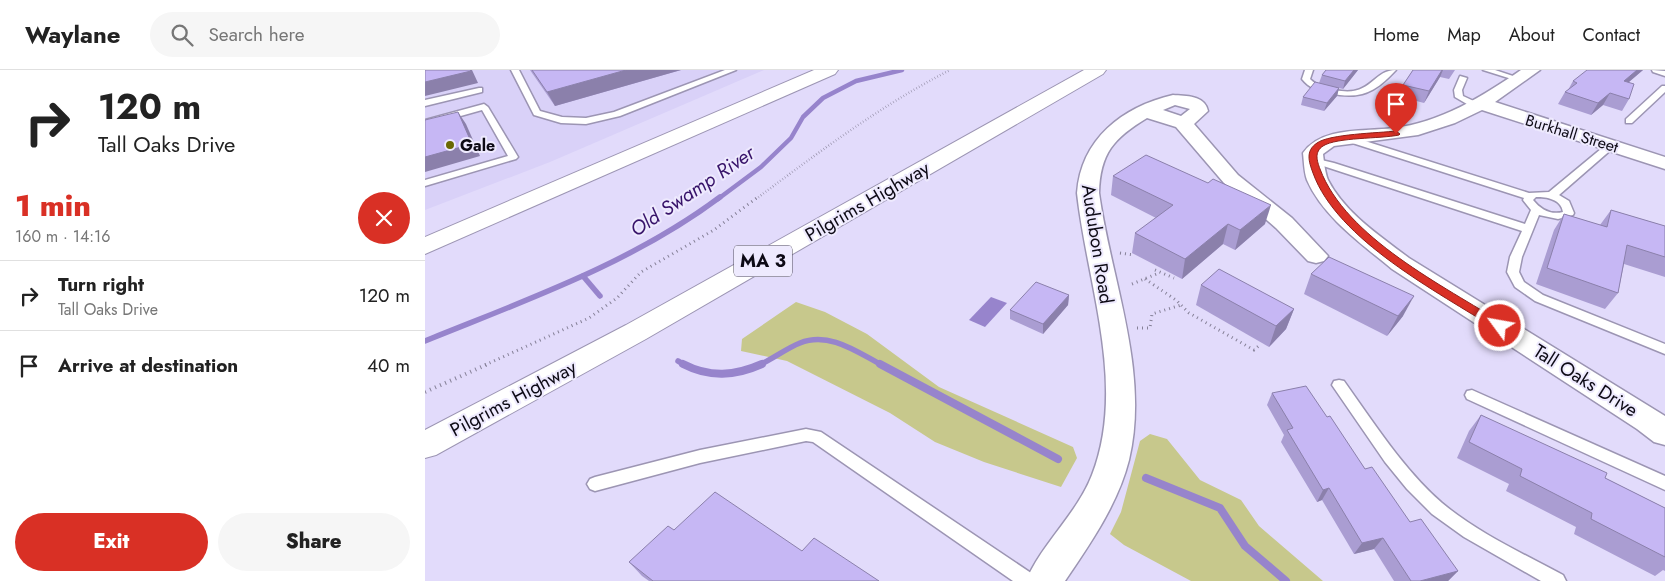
<!DOCTYPE html>
<meta charset="utf-8">
<style>
body{margin:0;font-family:Jost,sans-serif;background:#f6f6f6;color:#222;height:100vh;display:flex;flex-direction:column;font-size:19px;white-space:nowrap}
*{box-sizing:border-box;margin:0}
p{font-size:16px;color:#767676}
.icon{flex:none;width:28px;height:28px;fill:none;stroke:currentColor;stroke-width:2;stroke-linecap:round;stroke-linejoin:round}
.map{position:relative;flex:1;overflow:hidden}
.panel{display:flex;flex-direction:column;background:#fff;width:425px}
.panel>*{flex:none}
.top-card{background:#fff;color:#222;overflow:hidden}
.pin{position:absolute;display:grid;place-items:center;width:42px;height:42px;color:#fff;margin:-51px -21px;border-radius:50% 50% 50% 0;rotate:-45deg;box-shadow:0 0 5px #0007}
.pin .icon{rotate:45deg}
.me{position:absolute;width:55px;margin:-28px;rotate:302deg;stroke-linejoin:round;filter:drop-shadow(0 0 4px #0008)}
.turn{display:flex;align-items:center;gap:18px;height:105px;padding:0 15px;font-size:22px}
.turn .icon{width:65px;height:65px;stroke-width:2.5}
.turn b{display:block;font-size:35px;line-height:42px}
.round{display:grid;place-items:center;flex:none;width:52px;height:52px;border-radius:26px;background:#f6f6f6}
.overview{display:flex;align-items:center;justify-content:space-between;height:85px;padding:0 15px}
h1{font-size:30px;font-weight:800;line-height:38px;color:#d93025}
.button{display:flex;gap:10px;margin-top:auto;padding:10px 15px}
.button a{flex:1;height:58px;border-radius:30px;background:#d93025;color:#fff;font-size:20px;font-weight:800;line-height:58px;text-align:center}
.button a+a{background:#f6f6f6;color:#222}
ul{padding:0;list-style:none}
li{display:flex;align-items:center;gap:15px;height:70px;padding:0 15px;border-top:1px solid #e0e0e0}
li div{flex:1}
li b{display:block;font-size:19px}
li em{font-style:normal}
header{display:flex;align-items:center;gap:30px;box-sizing:border-box;height:70px;padding:0 25px;background:#fff;border-bottom:1px solid #e0e0e0}
header strong{font-size:24px}
nav{display:flex;gap:28px;margin-inline-start:auto;font-size:18px}
.search{width:350px;height:45px;background:#f6f6f6;display:flex;align-items:center;gap:12px;box-sizing:border-box;padding:0 18px;border-radius:28px;color:#767676;font-size:19px}
main{display:flex;flex:1;min-height:0}
.map>svg:first-child{display:block}
.built{fill:#d9d1f8}
.green{fill:#c7c88c}
.water{fill:#9784cc}
.lines{fill:none;stroke-linecap:round;stroke-linejoin:round}
.stream-far2{stroke:#9784cc;stroke-width:4.5}
.stream-far1{stroke:#9784cc;stroke-width:5.5}
.stream{stroke:#9784cc;stroke-width:8}
.lane-casing{stroke:#9c95b3;stroke-width:3}
.street-casing{stroke:#9c95b3;stroke-width:3}
.highway-casing{stroke:#9c95b3;stroke-width:2}
.path-far2{stroke:#868198;stroke-width:2.5;stroke-dasharray:0.5 2.5;stroke-linecap:butt}
.path-far1{stroke:#868198;stroke-width:3;stroke-dasharray:1 4;stroke-linecap:butt}
.path{stroke:#868198;stroke-width:4;stroke-dasharray:1 4.5;stroke-linecap:butt}
.lane{fill:#fff;fill-rule:evenodd}
.street{fill:#fff;fill-rule:evenodd}
.highway{fill:#fff;fill-rule:evenodd}
.wall{fill:#aa9dd2}
.shaded-wall{fill:#8b80ab}
.building{fill:#c6b7f4;stroke:#8b80ab}
.route{fill:#d93025;stroke:#8d1f18}
.poi-dot{fill:#6a6802;stroke:#eeeafe;stroke-width:2}
.labels{text-anchor:middle;stroke-width:4;stroke-linejoin:round;paint-order:stroke}
.far-street-label{font-size:16px;fill:#0d0a15;stroke:#eeeafe}
.far-poi-label{font-size:16px;font-weight:bold;fill:#0d0a15;stroke:#eeeafe;text-anchor:start}
.shield{fill:#eeeafe;stroke:#504d5b;stroke-width:1}
.shield-label{font-size:18px;font-weight:bold;fill:#0d0a15}
.street-label{font-size:19px;fill:#0d0a15;stroke:#eeeafe}
.water-label{font-size:20px;font-style:italic;fill:#38146a;stroke:#eeeafe}
</style>
<header>
<strong>Waylane</strong>
<div class="search"><svg class="icon" aria-label="search" viewBox="0 0 24 24"><circle cx="10" cy="10" r="6"/><path d="M15 15l6 6"/></svg>Search here</div>
<nav><a>Home</a><a>Map</a><a>About</a><a>Contact</a></nav>
</header>
<main>
<section class="panel">
<div class="top-card">
<div class="turn"><svg class="icon" aria-label="right" viewBox="0 0 24 24"><path d="M7 20v-9h11M14 6l5 5-5 5"/></svg><div><b>120 m</b>Tall Oaks Drive</div></div>
</div>
<div class="overview"><div><h1>1 min</h1><p>160 m · 14:16</p></div><a class="round" style="background:#d93025;color:#fff"><svg class="icon" aria-label="close" viewBox="0 0 24 24"><path d="M6 6l12 12M18 6L6 18"/></svg></a></div>
<ul>
<li><svg class="icon" aria-label="right" viewBox="0 0 24 24"><path d="M7 20v-9h11M14 6l5 5-5 5"/></svg><div><b>Turn right</b><p>Tall Oaks Drive</p></div><em>120 m</em></li>
<li><svg class="icon" aria-label="arrive" viewBox="0 0 24 24"><path d="M6 21V4h12l-3 4 3 4H6"/></svg><div><b>Arrive at destination</b></div><em>40 m</em></li>
</ul>
<div class="button"><a>Exit</a><a>Share</a></div>
</section>
<div class="map">
<svg width="1240" height="511" viewBox="0 0 1240 511">
<rect width="100%" height="100%" fill="#e2dbfb"/>
<!-- built -->
<polygon class="built" points="0,0 339,0 125,92 0,140"/>
<!-- green -->
<g class="green">
<polygon points="371,232 400,242 442,264 514,317 648,377 652,388 636,417 559,392 510,372 465,343 362,291 316,281 317,269"/>
<polygon points="725,364 742,369 775,410 816,430 834,456 898,511 766,511 699,475 685,464 696,442 715,371"/>
</g>
<!-- water -->
<polygon class="water" points="566,227 582,233 560,257 544,250"/>
<g class="lines">
<!-- stream-far2 -->
<polyline class="stream-far2" points="293,129 336,97 366,68 378,47 398,28 431,11 477,0"/>
<!-- stream-far1 -->
<g class="stream-far1">
<polyline points="158,206 175,226"/>
<path d="M0,271c101,-41 207,-78 295,-144"/>
<polyline points="253,291 260,295"/>
<path d="M334,295c14,-6 26,-16 41,-22 29,-12 57,9 82,22"/>
</g>
<!-- stream -->
<g class="stream">
<path d="M258,294c27,14 52,12 79,0"/>
<polyline points="455,294 633,389"/>
<polyline points="721,408 795,438 820,476 861,511"/>
</g>
<!-- lane casing -->
<g class="lane-casing">
<g id="lane">
<polygon points="86,0 94,0 115,41 137,47 161,48 189,42 300,0 311,0 195,46 161,54 136,53 109,45"/>
<path d="M880,0h8l-3,9c7,7 16,9 25,11 37,8 37,-20 61,-20 -21,23 -36,30 -67,23 -11,-2 -20,-5 -27,-14z"/>
<polygon points="1058,0 1070,0 1097,9 1093,11"/>
<polygon points="1227,0 1240,1 1240,6 1228,2"/>
<polygon points="1035,6 1042,8 1037,20 1038,26 1053,33 1053,37 1047,37 1030,27 1029,20"/>
<polygon points="1237,16 1240,16 1240,22 1207,53 1201,53 1201,49"/>
<polygon points="54,18 57,18 57,22 0,36 0,30"/>
<polygon points="59,34 63,37 93,87 91,89 0,116 0,110 83,86 57,40 0,56 0,50"/>
<path d="M921,65l183,58 20,-1 58,-48h6v4l-54,47 10,6 5,12 -1,2 -15,4 -19,-4 -17,42 -3,15 5,10 19,13 122,49v10l-130,-53 -20,-14 -8,-15 3,-15 12,-26 -214,-70 5,-3 21,5 191,61 6,-14 -8,-10 1,-2 -181,-58 -2,-2zM1111,127c11,0 25,2 27,15 -12,3 -22,-2 -30,-12z"/>
<path d="M914,310l5,1c30,42 59,88 98,122 36,30 80,50 121,72l3,6h-25l-77,-44 -32,-23 -25,-25 -22,-27 -53,-77 2,-4z"/>
<polygon points="1047,320 1240,406 1240,420 1042,329 1040,325 1042,321"/>
<polygon points="381,359 396,362 609,505 612,511 588,511 388,372 381,371 275,393 170,421 165,419 162,414 165,409 170,407 275,380"/>
</g>
</g>
<!-- street casing -->
<g class="street-casing">
<g id="street">
<path d="M1096,0h19l-45,32 170,55v12l-183,-59 -27,13 -37,12 -84,11 -11,8c1,8 2,19 5,26 17,33 52,56 81,78l256,158v29l-11,-3 -17,-13 -245,-160c-30,-25 -69,-52 -85,-89 -3,-8 -3,-19 -4,-27 19,-27 61,-21 90,-25 47,-5 90,-32 128,-58z"/>
<path d="M748,25c13,1 32,0 35,16l-14,13 44,51 54,43 36,38 -4,5 -8,2 -8,-2 -32,-33 -52,-45 -48,-56 -29,-9c-33,20 -47,35 -48,75 12,87 51,179 30,267 -11,44 -39,84 -64,121h-39c16,-38 51,-67 66,-106 35,-90 -5,-191 -15,-282 4,-54 45,-86 96,-98zM750,35l15,4 -9,7 -18,-6z"/>
</g>
</g>
<!-- highway casing -->
<g class="highway-casing">
<g id="highway">
<polygon points="389,0 413,0 410,4 0,184 0,167"/>
<polygon points="659,0 681,0 678,4 221,269 11,385 0,388 0,360 201,255"/>
</g>
</g>
<!-- path-far2 -->
<path class="path-far2" d="M331,129c63,-47 124,-93 194,-129"/>
<!-- path-far1 -->
<g class="path-far1">
<polyline points="695,183 709,185"/>
<polyline points="730,200 749,208"/>
<polyline points="720,209 751,230 764,243 829,280 836,274"/>
<polyline points="707,214 734,203"/>
<polyline points="712,258 725,258 727,244 756,235"/>
<polyline points="60,295 164,248 192,228 216,202 289,160 333,127"/>
</g>
<!-- path -->
<polyline class="path" points="0,322 63,294"/>
<!-- lane -->
<use href="#lane" class="lane"/>
<!-- street -->
<use href="#street" class="street"/>
<!-- highway -->
<use href="#highway" class="highway"/>
</g>
<!-- wall -->
<g class="wall">
<polygon points="105,0 256,0 130,36"/>
<polygon points="901,0 933,0 918,19 914,18 912,26 899,41 876,35 878,27 894,13 897,5"/>
<polygon points="988,0 1030,0 1024,9 1015,7 999,33 973,26 978,15"/>
<polygon points="1168,0 1218,0 1204,12 1204,29 1197,41 1178,35 1166,45 1133,34 1140,22 1143,20 1148,11"/>
<polygon points="688,106 840,154 810,180 798,174 757,209 707,183 710,163 731,148 686,125"/>
<polygon points="1186,140 1240,156 1240,207 1199,194 1193,223 1180,239 1111,214 1129,160 1139,144 1175,155"/>
<polygon points="886,204 978,246 962,266 879,224"/>
<polygon points="776,215 869,239 861,259 844,277 771,235"/>
<polygon points="644,225 643,235 618,264 585,249 585,240"/>
<polygon points="847,323 902,347 940,399 985,452 1033,501 1023,511 969,511 949,479 929,484 897,430 892,432 856,372 859,365 842,335"/>
<polygon points="1056,345 1240,438 1240,501 1238,500 1230,506 1149,464 1151,457 1081,421 1084,414 1032,388 1044,361"/>
<polygon points="249,460 377,481 454,511 224,511 217,506 204,492"/>
</g>
<!-- shaded-wall -->
<g class="shaded-wall">
<polygon points="45,0 47,0 53,13 0,26 0,12"/>
<polygon points="201,0 256,0 130,36 122,22"/>
<polygon points="929,0 933,0 918,19 920,11"/>
<polygon points="1017,0 1018,0 1015,7 999,33 1004,21"/>
<polygon points="1212,0 1218,0 1192,22 1199,11"/>
<polygon points="914,18 912,26 899,41 902,33"/>
<polygon points="1185,23 1178,35 1166,45 1173,33"/>
<polygon points="33,42 41,54 55,86 0,102 0,87"/>
<polygon points="846,135 840,154 810,180 815,160"/>
<polygon points="803,154 798,174 757,209 760,189"/>
<polygon points="644,225 643,235 618,264 618,254"/>
<polygon points="989,226 978,246 962,266 973,246"/>
<polygon points="869,239 861,259 844,277 851,256"/>
<polygon points="904,418 897,430 892,432 898,420"/>
<polygon points="958,468 949,479 929,484 937,473"/>
<polygon points="1033,501 1023,511 995,511"/>
</g>
<!-- building -->
<g class="building">
<polygon points="0,0 45,0 46,1 0,12"/>
<polygon points="107,0 201,0 122,22"/>
<polygon points="901,0 929,0 920,11 897,5"/>
<polygon points="988,0 1017,0 1004,21 978,15"/>
<polygon points="1162,0 1212,0 1199,11 1209,14 1204,29 1185,23 1173,33 1140,22 1152,13 1148,11"/>
<polygon points="890,12 914,18 902,33 878,27"/>
<polygon points="33,42 47,74 0,87 0,50"/>
<polygon points="721,85 783,113 788,109 846,135 815,160 803,154 760,189 710,163 748,135 688,106"/>
<polygon points="1186,140 1240,156 1240,187 1202,175 1193,223 1122,198 1139,144 1182,157"/>
<polygon points="904,187 989,226 973,246 886,204"/>
<polygon points="794,199 869,239 851,256 776,215"/>
<polygon points="611,212 644,225 618,254 585,240"/>
<polygon points="881,316 902,347 905,346 940,399 947,397 985,452 996,449 1033,501 995,511 986,511 958,468 937,473 904,418 898,420 862,360 868,358 847,323"/>
<polygon points="1056,345 1182,403 1180,408 1240,438 1240,487 1166,449 1167,443 1095,406 1097,399 1044,372"/>
<polygon points="290,422 377,481 389,468 454,511 228,511 204,492 243,456 249,460"/>
</g>
<!-- route -->
<path class="route" d="M971,61l4,3 -1,1c-19,4 -62,2 -76,11 -9,6 -6,15 -3,23 26,69 124,117 184,155v5h-8c-58,-37 -159,-89 -183,-156 -4,-11 -8,-22 4,-30 12,-9 62,-10 79,-12z"/>
<!-- markers -->
<circle class="poi-dot" cx="25" cy="75" r="5"/>
<g class="labels">
<!-- far-street labels -->
<g class="far-street-label">
<text transform="translate(1147 63) rotate(17)" y="6">Burkhall Street</text>
</g>
<!-- far-poi labels -->
<g class="far-poi-label">
<text x="35" y="81">Gale</text>
</g>
<!-- shield labels -->
<rect class="shield" x="309" y="175.5" width="58" height="31" rx="4"/>
<g class="shield-label">
<text x="338" y="197">MA 3</text>
</g>
<!-- street labels -->
<g class="street-label">
<text transform="translate(442 131) rotate(-30)" y="7">Pilgrims Highway</text>
<text transform="translate(673 174) rotate(81)" y="7">Audubon Road</text>
<text transform="translate(1161 310) rotate(32)" y="7">Tall Oaks Drive</text>
<text transform="translate(88 328) rotate(-28)" y="7">Pilgrims Highway</text>
</g>
<!-- water labels -->
<g class="water-label">
<text transform="translate(267 121) rotate(-34)" y="7">Old Swamp River</text>
</g>
</g>
</svg>
<div class="pin" style="left:971px;top:64px;background:#d93025"><svg class="icon" aria-label="arrive" viewBox="0 0 24 24"><path d="M6 21V4h12l-3 4 3 4H6"/></svg></div>
<svg class="me" style="left:1075px;top:256px" viewBox="-20 -20 40 40"><circle r="17" fill="#d93025" stroke="#fff" stroke-width="3"/><path d="M0-11L8 9 0 5-8 9z" fill="#fff"/></svg>
</div>
</main>
